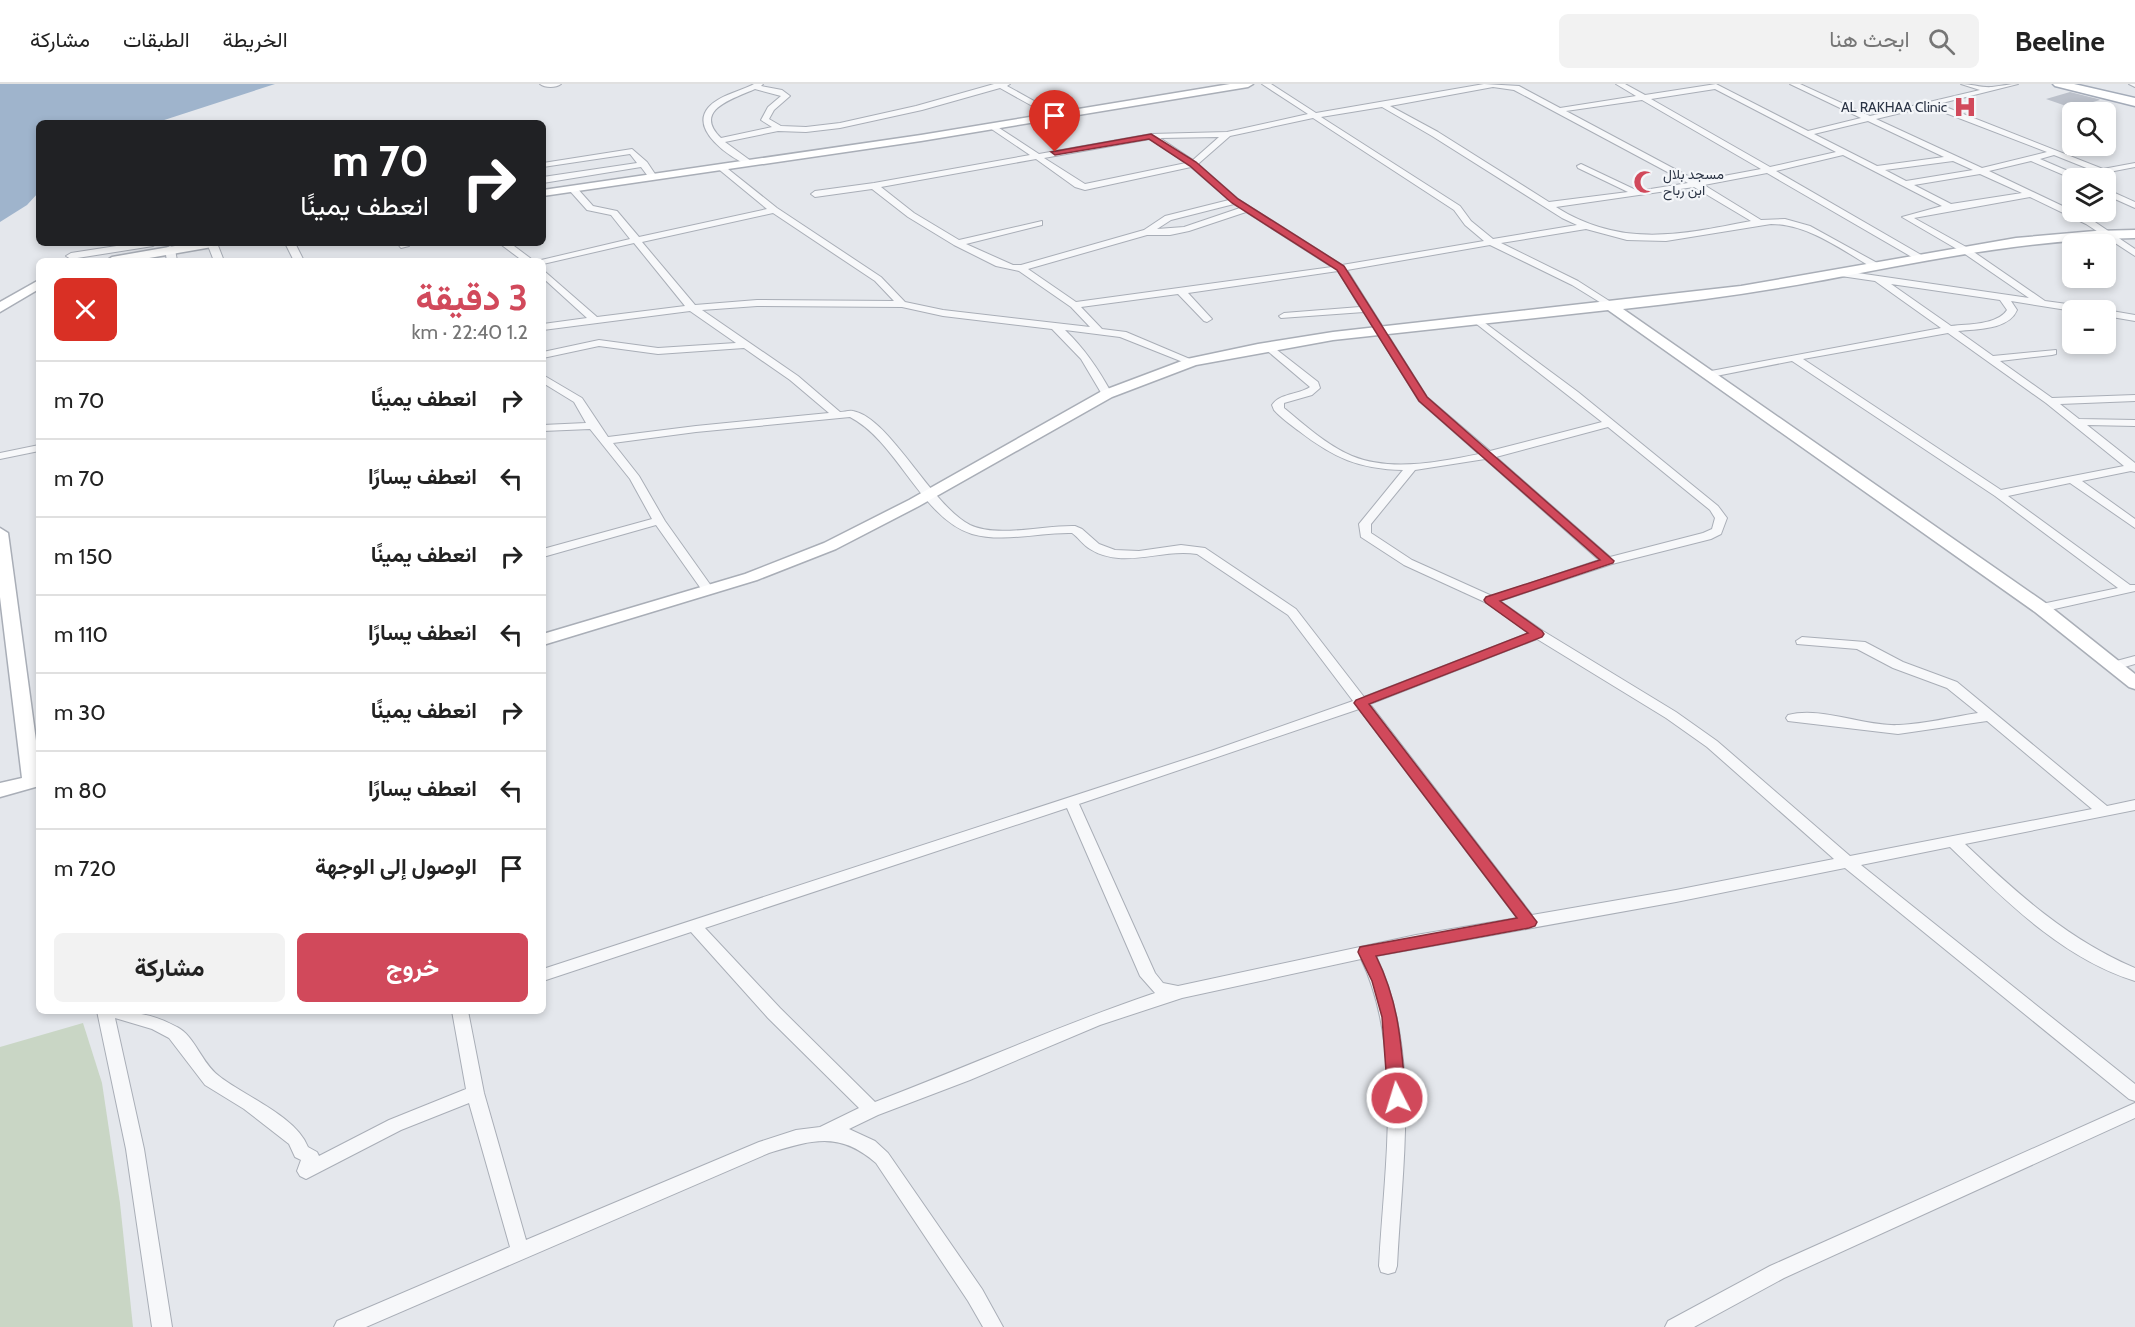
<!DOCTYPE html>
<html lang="ar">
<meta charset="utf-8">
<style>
body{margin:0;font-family:Cabin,Vazirmatn,sans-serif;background:#f2f2f2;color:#222;direction:rtl;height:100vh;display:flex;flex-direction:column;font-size:22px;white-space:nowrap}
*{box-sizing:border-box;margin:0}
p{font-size:20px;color:#767676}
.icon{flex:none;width:33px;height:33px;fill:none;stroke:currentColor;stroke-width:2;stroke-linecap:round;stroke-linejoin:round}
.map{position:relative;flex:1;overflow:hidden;direction:ltr}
.drawer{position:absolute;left:36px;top:174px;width:510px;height:756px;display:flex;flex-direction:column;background:#fff;border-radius:9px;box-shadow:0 3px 9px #0003;direction:rtl}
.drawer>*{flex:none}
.hud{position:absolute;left:36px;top:36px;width:510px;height:126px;border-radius:9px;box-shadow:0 3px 9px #0003;direction:rtl;background:#202124;color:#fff;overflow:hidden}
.fabs{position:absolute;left:2062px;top:18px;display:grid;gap:12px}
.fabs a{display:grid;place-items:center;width:54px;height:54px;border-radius:9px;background:#fff;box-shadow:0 3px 9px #0003;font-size:30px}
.pin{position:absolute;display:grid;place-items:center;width:51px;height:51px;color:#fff;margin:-62px -26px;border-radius:50% 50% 50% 0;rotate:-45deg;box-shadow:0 0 6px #0007}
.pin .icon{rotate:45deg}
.me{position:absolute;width:66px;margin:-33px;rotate:355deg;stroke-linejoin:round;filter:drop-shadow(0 0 4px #0008)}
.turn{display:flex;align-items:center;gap:21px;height:126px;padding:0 18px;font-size:27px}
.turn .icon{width:78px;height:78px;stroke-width:2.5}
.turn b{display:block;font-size:42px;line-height:51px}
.round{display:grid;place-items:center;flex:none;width:63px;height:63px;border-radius:9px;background:#f2f2f2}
.overview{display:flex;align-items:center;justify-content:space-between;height:102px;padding:0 18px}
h1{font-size:36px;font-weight:700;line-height:45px;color:#d1495b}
.button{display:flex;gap:12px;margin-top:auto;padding:12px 18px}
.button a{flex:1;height:69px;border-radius:9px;background:#d1495b;color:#fff;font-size:24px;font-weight:700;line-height:69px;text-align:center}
.button a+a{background:#f2f2f2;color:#222}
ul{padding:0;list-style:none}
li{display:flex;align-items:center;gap:18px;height:78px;padding:0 18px;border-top:2px solid #e0e0e0}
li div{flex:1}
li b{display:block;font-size:22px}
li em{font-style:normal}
header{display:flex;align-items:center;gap:36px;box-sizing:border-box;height:84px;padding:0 30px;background:#fff;border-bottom:2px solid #e0e0e0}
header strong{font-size:28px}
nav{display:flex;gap:33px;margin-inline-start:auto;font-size:21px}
.search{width:420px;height:54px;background:#f2f2f2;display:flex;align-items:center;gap:15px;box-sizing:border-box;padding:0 21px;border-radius:9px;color:#767676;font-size:22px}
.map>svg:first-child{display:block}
.green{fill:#c9d6c5}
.water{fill:#9fb4cc}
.building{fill:#bbc0ca}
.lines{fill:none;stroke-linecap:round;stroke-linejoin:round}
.street-casing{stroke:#a9aeb7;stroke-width:2}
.secondary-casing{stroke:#a9aeb7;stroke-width:3}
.primary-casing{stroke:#a3abb8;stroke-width:3}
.street{fill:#f7f8fa;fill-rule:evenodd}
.secondary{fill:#fff;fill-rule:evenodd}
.primary{fill:#fff;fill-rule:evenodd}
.route{fill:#d1495b;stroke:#882f3b;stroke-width:1.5}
.labels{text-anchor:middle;stroke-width:4.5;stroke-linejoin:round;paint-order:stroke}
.far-poi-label{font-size:14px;fill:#2b3445;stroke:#f4f6f9;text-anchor:end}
</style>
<header>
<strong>Beeline</strong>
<div class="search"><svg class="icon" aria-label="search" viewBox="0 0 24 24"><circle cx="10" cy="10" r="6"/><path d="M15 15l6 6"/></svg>ابحث هنا</div>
<nav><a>الخريطة</a><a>الطبقات</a><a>مشاركة</a></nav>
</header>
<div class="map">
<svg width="2135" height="1243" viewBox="0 0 2135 1243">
<rect width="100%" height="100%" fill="#e4e7ec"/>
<!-- green -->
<polygon class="green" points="83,939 102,999 120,1119 133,1243 0,1243 0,963"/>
<!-- water -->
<polygon class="water" points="0,0 275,0 155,39 39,39 39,108 27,121 0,138"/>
<!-- building -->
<polygon class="building" points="2070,8 2098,15 2100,16 2072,24 2046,15"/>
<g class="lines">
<!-- street casing -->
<g class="street-casing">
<g id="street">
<path d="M540,0h21c-5,4 -16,4 -21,0z"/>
<path d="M754,0h9l-2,2 21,4 8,6 -16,14 -5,9 12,7 25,1 34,-4 76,-17 78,-22h16l-3,2 54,30 -7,2 -54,-30 -78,22 -82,18 -34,4 -28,-1 -53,11 26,19v4h-3c-18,-7 -58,-35 -40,-57 11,-13 31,-16 46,-24zM755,5l26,7 -13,11 -7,13 11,7 -51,11c-29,-28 12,-39 34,-49z"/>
<path d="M1262,0h9l45,29 168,-29 35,2 41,22 76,-12 -20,-12h9l20,11 71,-11 92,47 53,-13 -71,-34h10l70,32 110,-26 -19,-6c10,0 22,4 31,3 9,-1 17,-3 26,-3l-80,20 165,65 32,-6v4l-62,12 -42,-18 -42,10 103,49 43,29v7l-49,-32 -56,-27 -116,21 54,30 77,53 44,6 5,3 -21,1 -62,-10 6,9c-8,20 -41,19 -59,21l35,25 63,-6v4l-4,1 -52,6 52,37 83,-3v6l-75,3 19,15 56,1v6l-48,-1 48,38v9l-4,-1 -49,10 53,38v9l-65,-45 -62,13 122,89h5v6l-94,21 -4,-1 -2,-3 2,-3 81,-17 -123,-92 -203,-135 -81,16 -5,-3 5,-3 230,-43 -66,-47 -41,-6v-4l3,-1 192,28 -67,-46 -60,-35 40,-11 -99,-51 -67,16 147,85v4h-6l-150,-87 -63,12 57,35 24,-1 25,7 69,38v4h-6c-31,-18 -65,-44 -102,-44l-105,17 -39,-1 -41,-11 -85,14 77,38 36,23v4l-3,1 -39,-24 -82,-40 -143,25 80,127 63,54 112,-29 -128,-100v-4l3,-1 101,75 140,114 9,12 -6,16 -10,5 -99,25 -112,37 43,30 133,81 41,29 133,115 242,-47 -105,-88 -89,13 -110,-13 -2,-3 2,-3c34,-9 77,12 111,10 26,-1 53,-8 79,-12l-31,-25 -54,-20 -36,-19 -60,-5 -1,-3 6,-4 63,5 38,20 54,20 150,124 28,-6v10l-170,34c52,49 103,96 170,124v13c-74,-23 -131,-82 -185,-134l-89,18 274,219v17l-6,-2 -284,-231 -169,34 -300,54c45,93 26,209 21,310l-2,6 -7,2 -7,-2 -2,-6c5,-97 25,-218 -18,-307l-179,39 -82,27 -130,55 -92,35 -29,14 26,12 13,12 94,136 21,38h-20l-15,-26 -92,-138c-37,-32 -63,-23 -107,-10l-403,174h-32l3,-6 173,-74 -41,-144 -68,27 -95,49 -6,-3 -3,-5 4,-11 -6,-3 -6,-13 -45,-35 -39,-24 -36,-47 -17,-9 -37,-11 29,131 28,178h-20l-26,-178 -29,-138c30,0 53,1 80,16 18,9 25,37 42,49 25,20 77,40 89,71l9,5 2,4 70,-36 77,-31 -14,-78h16l16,82 42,147 233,-98 37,-12 24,-3 39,-19 -91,-90 -77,-86 -148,49v-12l668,-218 142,-50 -65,-86 -91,-61c-35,-6 -74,16 -107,-5 -7,-4 -11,-11 -18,-16 -32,-1 -68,10 -100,1 -51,-16 -74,-92 -122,-117l-154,15 -83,11 26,33 26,45 49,69 -2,3h-8l-48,-68 -113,32v-8l109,-30 -22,-40 -40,-50 -47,2v-6l43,-2 -12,-21 -31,-19v-8l39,23 26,39 88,-11 133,-13 -39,-33 -46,-32 -86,6 -59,-8 -56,12v-6l56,-12 59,8 78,-5 -46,-32 -147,19v-6l44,-6 -44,-40v-8l54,47 88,-11 -51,-63 -91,21v-3h-6l93,-22 -19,-24 -24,-5 -17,-19v-4h6l17,19 24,5 22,26 128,-28 -51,-42 7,-2 54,43 104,69 24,25 38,8 147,17 -19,-20 -52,-36 -23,-5 -42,-21 -46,-28 -36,-28 -57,8 -4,-3 4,-3 59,-8 156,-28 -40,-27v-4h3l46,30 112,-20 76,-2 81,-18zM1493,3l21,3 174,93 -50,8 -57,-27 -4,2 1,2 50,24 -79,10 -111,-70 -48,-26zM1715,5l121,63 -66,15 -119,-68zM1642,16l119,69 -64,12 -131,-70zM1930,22v1l117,45 -65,16 -106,-49zM1382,23l50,29 130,82 15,7 -84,14 -22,-18 -11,-15 -139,-89zM1313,34l141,92 11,15 19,16 -142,24 -104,-66 -40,-35 32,-28zM1868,37l76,36 -67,9 -63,-32zM1219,53l-26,23 -33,-22zM1150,55l36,24 -101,21 -41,-26zM2054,71l40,16 -19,3 -35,-15zM1036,75l39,28 10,3 106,-23 38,33 -64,16 -21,14 -123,35h-8l-47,-21 76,-19v-4l-83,19 -45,-27 -33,-26zM1953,77l20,9 -67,11 -21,-11zM1980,90l42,19 -71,11 -37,-19zM1694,103l57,34c-71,14 -130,27 -195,-14zM1234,120l6,4 -56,19 -27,2 14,-9zM1246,128l86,55 -256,35 -48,-33 119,-34h23l19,-4zM773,129l102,68 19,20 -137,-1 -62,5 -53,-63zM1338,187l22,36 -76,6 -5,3 2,2 83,-6 55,89 60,53c-40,8 -88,18 -127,2 -26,-11 -47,-31 -68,-48v-5l28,-8 8,-7 -2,-6 -50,-39 -4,1v4l46,39c-12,8 -30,6 -38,18l2,5c7,8 17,15 25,21 35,27 60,38 104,39l-44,54 2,13 43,28 83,38 42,30 -165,64 -68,-88 -91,-61 -24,-3 -42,6 -24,-1 -16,-6 -17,-15 -7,-3c-30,-1 -78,12 -105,-1 -39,-20 -80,-107 -117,-114 -4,-1 -9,1 -13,1l-42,-36 -96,-66 55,-4 145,1 41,9 109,13 29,30 22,37 4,1 5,-3c-13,-24 -27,-45 -47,-64l55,7 68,27 4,1 5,-3 -71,-30 -24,-3 -21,-22 97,-13 26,27 3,1 5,-3 -24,-26zM1891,200l109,16 7,10c-10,15 -39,14 -56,16zM1948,249l98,70 78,63 -123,24 -198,-131zM1608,343l102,83 5,8 -3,11 -9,4 -93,24 -114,-100zM1485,375l114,101 -107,36 -80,-36 -41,-27v-9l44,-54zM1537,555l129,79 41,29 127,112 -158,31 -144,25 -162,-211zM1359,625l158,209 -101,17 -238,51 -15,-3 -8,-10 -76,-169zM1067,724l73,168 15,17c-95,32 -186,73 -280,109l-95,-94 -75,-80z"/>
<polygon points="2129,0 2135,0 2135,3"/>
<polygon points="632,65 647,78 657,93 656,95 650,95 641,83 543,99 543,93 637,79 630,70 543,83 543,79"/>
<polygon points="2106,105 2135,118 2135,124 2106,111"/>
<polygon points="136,159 158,159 153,162 71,175 66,172 71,169"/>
<polygon points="207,159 217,159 224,177 214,177"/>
<polygon points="285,159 295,159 304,177 294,177"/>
<polygon points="397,159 407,159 409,162 401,164"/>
<polygon points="499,159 510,159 534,177 523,177"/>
<polygon points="170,162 175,165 177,177 167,177 165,165"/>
<polygon points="2104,226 2106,226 2135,231 2135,237 2106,232"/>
<polygon points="39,361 39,367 0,375 0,369"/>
<polygon points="2135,572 2135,580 2114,586 2107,582 2109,579"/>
<polygon points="2135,1019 2135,1034 1784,1194 1694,1243 1665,1243 1668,1237 1770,1182"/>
</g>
</g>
<!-- secondary casing -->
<g class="secondary-casing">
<g id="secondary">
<polygon points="1230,0 1253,0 1248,3 921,57 543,112 543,106 921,51"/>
<path d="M2135,146v8c-108,1 -211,23 -317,43 -64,12 -130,21 -195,28l424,295 88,70v15l-6,-2 -94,-75 -427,-302 -275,30 -137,25 -84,32 -193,109 -83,43 -79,31 -214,65v-11l202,-60 79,-31 85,-43 193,-109 85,-32 71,-15 75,-12 408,-46 275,-48 79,-7z"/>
<polygon points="192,159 218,159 212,163 132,177 106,177 112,173"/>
<polygon points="39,196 39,205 0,228 0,218"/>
<polygon points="0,444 8,449 39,679 39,702 0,713 0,699 22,694 0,513"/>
</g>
</g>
<!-- primary casing -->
<g class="primary-casing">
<polygon id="primary" points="2053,0 2074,0 2135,14 2135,22 2055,2"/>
</g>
<!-- street -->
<use href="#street" class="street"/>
<!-- secondary -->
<use href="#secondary" class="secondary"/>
<!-- primary -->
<use href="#primary" class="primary"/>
</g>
<!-- route -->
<path class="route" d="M1151,50l45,28 42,37 106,67 83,131 187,164 -1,2 -113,38 42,30 2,3 -2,3 -173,67 168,218 -2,4 -6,2 -153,28c24,49 25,89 30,142l-3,5 -6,2 -6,-2 -3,-5 -6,-81 -10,-36 -14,-29 2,-5 157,-29 -163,-215 2,-3 172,-67 -42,-30 -2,-3 2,-3 114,-37 -181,-159 -82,-131 -105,-67 -42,-37 -41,-27 -94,16 -4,-3z"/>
<!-- icons -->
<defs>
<g id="hospital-bare" transform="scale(1.8)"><path d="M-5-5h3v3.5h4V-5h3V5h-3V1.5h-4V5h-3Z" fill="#d1495b" stroke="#f4f6f9" stroke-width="2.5" paint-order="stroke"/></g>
<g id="mosque-bare" transform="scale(1.8)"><path d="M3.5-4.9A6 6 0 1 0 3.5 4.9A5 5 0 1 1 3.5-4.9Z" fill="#d1495b" stroke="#f4f6f9" stroke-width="2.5" paint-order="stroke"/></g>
</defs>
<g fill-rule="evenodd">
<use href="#hospital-bare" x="1965" y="23"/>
<use href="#mosque-bare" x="1645" y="98"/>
</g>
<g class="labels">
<!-- far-poi labels -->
<g class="far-poi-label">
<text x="1947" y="28">AL RAKHAA Clinic</text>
<text x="1663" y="95" text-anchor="start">مسجد بلال<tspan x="1663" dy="16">ابن رباح</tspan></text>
</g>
</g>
</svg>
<div class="fabs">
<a><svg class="icon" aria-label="search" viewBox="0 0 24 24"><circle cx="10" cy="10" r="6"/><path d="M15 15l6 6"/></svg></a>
<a><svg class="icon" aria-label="layers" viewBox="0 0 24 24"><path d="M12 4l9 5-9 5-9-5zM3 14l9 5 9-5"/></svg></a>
<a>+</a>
<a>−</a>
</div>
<div class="pin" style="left:1055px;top:68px;background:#d93025"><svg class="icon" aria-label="arrive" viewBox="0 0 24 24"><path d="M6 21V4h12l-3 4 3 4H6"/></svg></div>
<svg class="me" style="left:1397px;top:1014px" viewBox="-20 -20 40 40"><circle r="17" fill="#d1495b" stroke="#fff" stroke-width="3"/><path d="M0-11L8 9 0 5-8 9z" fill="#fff"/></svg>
<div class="hud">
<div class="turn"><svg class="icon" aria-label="right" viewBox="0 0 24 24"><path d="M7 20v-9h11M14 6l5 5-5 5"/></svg><div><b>70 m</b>انعطف يمينًا</div></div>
</div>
<section class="drawer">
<div class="overview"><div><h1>3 دقيقة</h1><p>1.2 km · 22:40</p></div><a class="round" style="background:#d93025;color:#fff"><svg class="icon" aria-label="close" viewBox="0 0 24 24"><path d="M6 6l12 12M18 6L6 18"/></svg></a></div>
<ul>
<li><svg class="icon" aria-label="right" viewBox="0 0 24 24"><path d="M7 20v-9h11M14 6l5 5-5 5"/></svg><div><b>انعطف يمينًا</b></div><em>70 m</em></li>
<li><svg class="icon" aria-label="left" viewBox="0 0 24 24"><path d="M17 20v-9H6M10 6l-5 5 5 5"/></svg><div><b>انعطف يسارًا</b></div><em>70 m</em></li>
<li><svg class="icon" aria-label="right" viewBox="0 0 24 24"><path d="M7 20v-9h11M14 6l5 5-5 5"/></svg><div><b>انعطف يمينًا</b></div><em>150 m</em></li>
<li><svg class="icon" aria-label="left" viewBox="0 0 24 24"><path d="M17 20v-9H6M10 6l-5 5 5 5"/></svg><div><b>انعطف يسارًا</b></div><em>110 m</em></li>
<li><svg class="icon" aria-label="right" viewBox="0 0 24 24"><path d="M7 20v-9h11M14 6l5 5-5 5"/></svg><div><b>انعطف يمينًا</b></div><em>30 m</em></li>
<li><svg class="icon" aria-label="left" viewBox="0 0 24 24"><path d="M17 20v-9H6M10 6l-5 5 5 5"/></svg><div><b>انعطف يسارًا</b></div><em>80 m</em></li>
<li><svg class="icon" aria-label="arrive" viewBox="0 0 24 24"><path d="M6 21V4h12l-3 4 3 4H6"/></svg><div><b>الوصول إلى الوجهة</b></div><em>720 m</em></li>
</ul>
<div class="button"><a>خروج</a><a>مشاركة</a></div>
</section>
</div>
